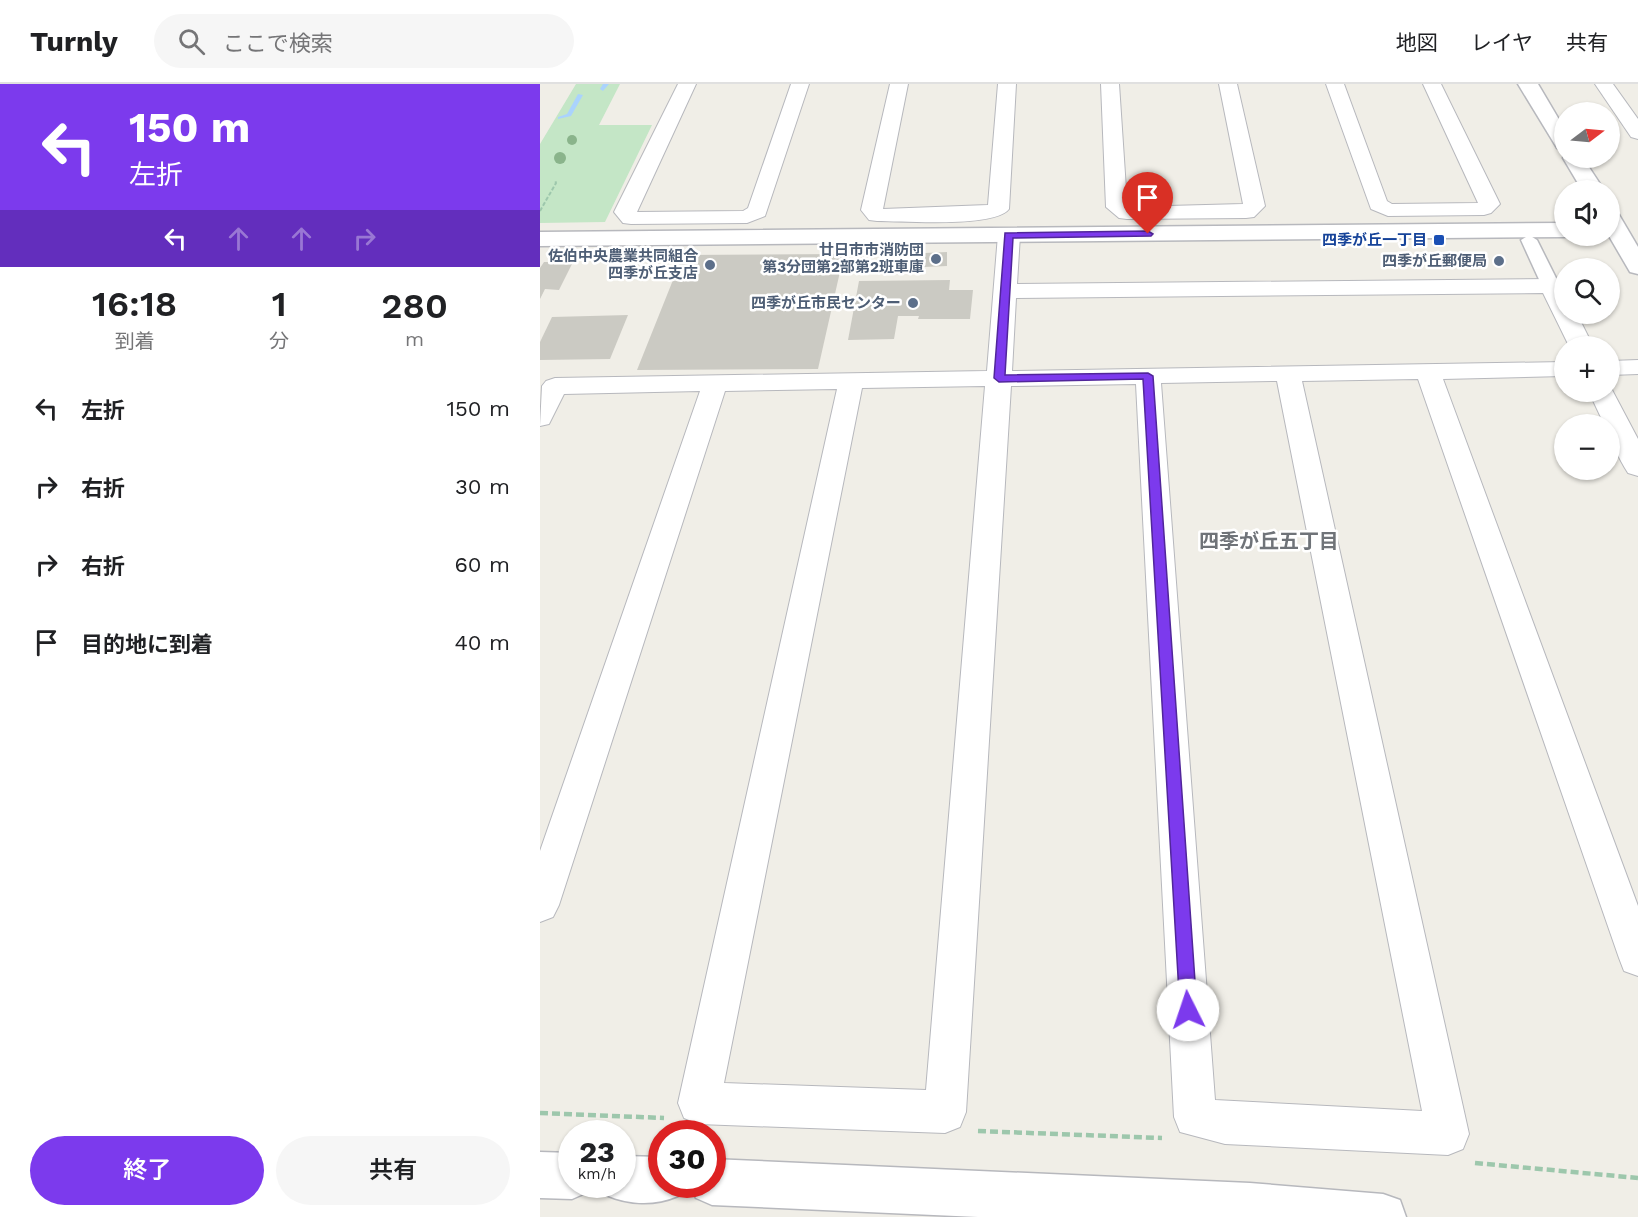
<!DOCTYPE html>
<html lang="ja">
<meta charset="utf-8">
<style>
body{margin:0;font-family:"Work Sans","Noto Sans JP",sans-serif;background:#f6f6f6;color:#202124;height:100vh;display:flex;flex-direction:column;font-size:22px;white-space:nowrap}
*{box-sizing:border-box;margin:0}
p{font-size:20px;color:#757577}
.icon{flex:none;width:33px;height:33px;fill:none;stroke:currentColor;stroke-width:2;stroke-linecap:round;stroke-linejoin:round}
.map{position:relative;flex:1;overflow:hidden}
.drawer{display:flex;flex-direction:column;background:#fff;width:540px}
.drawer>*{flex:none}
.top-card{background:#7c3aed;color:#fff;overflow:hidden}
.needle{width:39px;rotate:74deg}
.buttons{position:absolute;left:1014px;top:18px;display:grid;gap:12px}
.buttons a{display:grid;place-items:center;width:66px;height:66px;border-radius:50%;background:#fff;box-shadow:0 2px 4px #0004;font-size:30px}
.speed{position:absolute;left:18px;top:1036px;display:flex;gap:12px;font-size:30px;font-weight:700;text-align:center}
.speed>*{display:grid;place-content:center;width:78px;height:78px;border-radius:50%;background:#fff;box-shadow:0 2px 4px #0004;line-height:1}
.speed small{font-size:15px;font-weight:400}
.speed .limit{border:9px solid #d22;background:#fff;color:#111}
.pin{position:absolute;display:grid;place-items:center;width:51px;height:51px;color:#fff;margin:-62px -26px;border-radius:50% 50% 50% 0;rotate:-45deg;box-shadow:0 0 6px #0007}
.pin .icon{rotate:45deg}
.me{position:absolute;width:66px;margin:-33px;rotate:356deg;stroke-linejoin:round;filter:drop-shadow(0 0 4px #0008)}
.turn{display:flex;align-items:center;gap:21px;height:126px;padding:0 30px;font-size:27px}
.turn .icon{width:78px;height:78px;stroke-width:2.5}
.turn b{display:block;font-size:42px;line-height:51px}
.lanes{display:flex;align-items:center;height:57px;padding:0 30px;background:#0003;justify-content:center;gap:30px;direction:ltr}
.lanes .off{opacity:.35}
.eta{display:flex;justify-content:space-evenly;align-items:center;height:102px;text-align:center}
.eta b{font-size:36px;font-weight:600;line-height:42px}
.action{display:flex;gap:12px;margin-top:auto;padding:12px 30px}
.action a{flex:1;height:69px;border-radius:36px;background:#7c3aed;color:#fff;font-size:24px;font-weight:600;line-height:69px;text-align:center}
.action a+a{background:#f6f6f6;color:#202124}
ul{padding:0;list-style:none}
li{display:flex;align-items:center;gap:18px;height:78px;padding:0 30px}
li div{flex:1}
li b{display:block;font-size:22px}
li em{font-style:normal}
header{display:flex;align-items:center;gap:36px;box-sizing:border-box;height:84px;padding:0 30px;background:#fff;border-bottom:2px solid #e0e0e0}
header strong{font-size:28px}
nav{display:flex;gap:33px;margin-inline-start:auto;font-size:21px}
.search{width:420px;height:54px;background:#f6f6f6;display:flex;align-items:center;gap:15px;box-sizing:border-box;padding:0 21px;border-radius:33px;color:#757577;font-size:22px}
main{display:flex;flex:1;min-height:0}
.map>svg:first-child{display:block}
.green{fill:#c4e6c6}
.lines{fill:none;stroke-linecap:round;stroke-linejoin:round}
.stream{fill:#aad3fd;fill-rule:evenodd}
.building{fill:#cbcac3}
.pedestrian-casing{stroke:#b7b8bd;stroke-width:3}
.minor-casing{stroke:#b7b8bd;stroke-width:2}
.tertiary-casing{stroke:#b7b8bd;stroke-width:3}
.path-far1{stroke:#9dc7ac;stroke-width:2;stroke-dasharray:4 2;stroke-linecap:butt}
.path{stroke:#9dc7ac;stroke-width:4.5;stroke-dasharray:8 4;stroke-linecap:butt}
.pedestrian{fill:#fff;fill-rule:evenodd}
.minor{fill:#fff;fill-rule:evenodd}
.tertiary{fill:#fff;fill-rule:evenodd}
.tree{fill:#8ab48b}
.route{fill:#7c3aed;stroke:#51269a;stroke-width:1.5}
.transit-dot{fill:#1a4fb4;stroke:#fff;stroke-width:2}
.service-dot{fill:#5c6f8a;stroke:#fff;stroke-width:2}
.labels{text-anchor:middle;stroke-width:5;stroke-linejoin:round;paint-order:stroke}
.far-transit-label{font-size:15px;font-weight:bold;fill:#164399;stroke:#fff;text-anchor:end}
.far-service-label{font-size:15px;font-weight:bold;fill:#4e5e75;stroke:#fff;text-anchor:end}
.neighbourhood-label{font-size:20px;font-weight:bold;fill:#6f7378;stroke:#fff}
</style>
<header>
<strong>Turnly</strong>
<div class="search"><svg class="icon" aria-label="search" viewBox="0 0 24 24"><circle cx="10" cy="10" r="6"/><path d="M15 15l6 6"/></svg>ここで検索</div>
<nav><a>地図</a><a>レイヤ</a><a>共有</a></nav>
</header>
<main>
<section class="drawer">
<div class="top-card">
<div class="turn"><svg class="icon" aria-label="left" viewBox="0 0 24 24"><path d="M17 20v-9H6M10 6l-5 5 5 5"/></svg><div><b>150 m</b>左折</div></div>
<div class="lanes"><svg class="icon" aria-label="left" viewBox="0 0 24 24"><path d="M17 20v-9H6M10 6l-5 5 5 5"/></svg><svg class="icon off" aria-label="ahead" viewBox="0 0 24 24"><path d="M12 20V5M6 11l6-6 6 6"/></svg><svg class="icon off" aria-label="ahead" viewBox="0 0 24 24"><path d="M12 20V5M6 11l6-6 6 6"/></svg><svg class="icon off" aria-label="right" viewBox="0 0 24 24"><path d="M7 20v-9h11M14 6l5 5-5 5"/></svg></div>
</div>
<div class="eta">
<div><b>16:18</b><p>到着</p></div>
<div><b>1</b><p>分</p></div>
<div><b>280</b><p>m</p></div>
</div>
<ul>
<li><svg class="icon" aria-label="left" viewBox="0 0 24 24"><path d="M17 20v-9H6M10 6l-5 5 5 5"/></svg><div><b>左折</b></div><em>150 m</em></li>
<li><svg class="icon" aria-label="right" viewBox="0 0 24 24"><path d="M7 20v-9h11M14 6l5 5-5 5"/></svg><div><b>右折</b></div><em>30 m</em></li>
<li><svg class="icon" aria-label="right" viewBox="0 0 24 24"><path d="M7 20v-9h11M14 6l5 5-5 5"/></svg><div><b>右折</b></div><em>60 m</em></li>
<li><svg class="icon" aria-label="arrive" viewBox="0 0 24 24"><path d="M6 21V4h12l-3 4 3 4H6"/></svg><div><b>目的地に到着</b></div><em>40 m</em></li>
</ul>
<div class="action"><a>終了</a><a>共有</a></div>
</section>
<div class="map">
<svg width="1098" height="1133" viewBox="0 0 1098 1133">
<rect width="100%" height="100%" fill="#f0eee7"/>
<!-- green -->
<polygon class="green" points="36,0 80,0 59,41 112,41 65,138 0,139 0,60"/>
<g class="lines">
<!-- stream -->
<g class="stream">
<polygon points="63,0 69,0 63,7 60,5"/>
<polygon points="38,10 43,11 31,32 18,35 18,33 27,30"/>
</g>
</g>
<!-- building -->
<g class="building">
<polygon points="407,168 407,182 384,183 385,169"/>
<polygon points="304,170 278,285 97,286 143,171"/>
<polygon points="4,178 33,178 19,206 5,205 0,215 0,184"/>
<polygon points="410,196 409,206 433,206 430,235 378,235 379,232 358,232 354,255 308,256 319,197"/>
<polygon points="88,231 70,275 0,276 0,258 12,233"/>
</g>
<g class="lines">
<!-- pedestrian casing -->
<g class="pedestrian-casing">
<polygon id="pedestrian" points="989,151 997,156 1020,202 1017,206 1011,207 1002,202 981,156"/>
</g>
<!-- minor casing -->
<g class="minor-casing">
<g id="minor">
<polygon points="138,0 156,0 97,128 203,127 208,124 251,0 269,0 225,132 207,139 91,140 83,139 74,128"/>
<path d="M350,0h18l-25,125 105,-4 10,-121h18l-7,125c-14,19 -107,12 -132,12l-8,-1 -8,-10z"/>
<polygon points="561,0 579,0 587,120 591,123 703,120 679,0 697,0 725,122 714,133 706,134 587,135 579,134 566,123"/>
<polygon points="786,0 804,0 847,117 852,120 938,119 883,0 901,0 960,120 951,129 944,131 848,132 831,125"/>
<polygon points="1055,0 1073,0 1098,35 1098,55 1091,53"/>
<path d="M469,144l8,2 3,5 -3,49 534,-5 8,2 5,9v24h13l16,32h-24l-26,-53 -527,5 -4,73 552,-9v14l-121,3 195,527v70l-14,-5 -5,-13 -201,-579 -116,2 167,753 -6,15 -15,6 -223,-11 -45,-12 -6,-15 -38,-733 -125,2 -45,726 -6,15 -15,6 -246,-9 -15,-6 -6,-15 159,-714 -112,2 -166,514 -6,12 -13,5v-71l160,-460 -136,3 -15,30 -9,2 2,-40 4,-5 9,-3 432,-7 11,-136 3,-5zM737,297l145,730 -207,-11 -54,-717zM445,302l-59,704 -202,-7 138,-695z"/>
<polygon points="1098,276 1098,290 1070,291 1070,277"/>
<path d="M1070,302l28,53v37l-10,-3c-9,-14 -18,-32 -18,-49h-6l-15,-32h21z"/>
</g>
</g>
<!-- tertiary casing -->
<g class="tertiary-casing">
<g id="tertiary">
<polygon points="978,0 998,0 1024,44 1024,66 1017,64"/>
<polygon points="1024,71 1024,74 1043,74 1064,106 1042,106 1023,74"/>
<polygon points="1070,127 1078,129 1098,163 1098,190 1090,188 1069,152"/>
<polygon points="1024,139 1024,152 1029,152 1024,153 0,162 0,148"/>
<polygon points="0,1068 32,1069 32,1101 51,1101 48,1108 32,1115 0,1114"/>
<path d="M82,1072l40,1v28h21l-5,11c-23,10 -49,9 -72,-1l-4,-10h20z"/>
<polygon points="172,1075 710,1099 843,1110 860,1116 866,1133 438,1133 172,1121 156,1114 150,1101 172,1101"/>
</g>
</g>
<!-- path-far1 -->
<polyline class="path-far1" points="0,127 16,99 15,96"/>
<!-- path -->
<g class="path">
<polyline points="0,1029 124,1034"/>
<polyline points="438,1047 622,1054"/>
<polyline points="935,1079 1098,1094"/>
</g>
<!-- pedestrian -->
<use href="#pedestrian" class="pedestrian"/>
<!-- minor -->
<use href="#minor" class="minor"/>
<!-- tertiary -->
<use href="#tertiary" class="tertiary"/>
</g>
<!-- trees -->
<g class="tree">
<circle cx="32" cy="56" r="5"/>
<circle cx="20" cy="74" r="6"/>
</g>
<!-- route -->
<polygon class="route" points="608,147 613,150 611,152 473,154 465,291 608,289 613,292 657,926 654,931 648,934 642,931 640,926 603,295 459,298 454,294 465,149"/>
<!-- markers -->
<rect class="transit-dot" x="893" y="150" width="12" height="12" rx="3"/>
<g class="service-dot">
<circle cx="396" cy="175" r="6"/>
<circle cx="959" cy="177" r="6"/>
<circle cx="170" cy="181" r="6"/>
<circle cx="373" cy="219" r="6"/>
</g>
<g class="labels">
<!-- far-transit labels -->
<g class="far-transit-label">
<text x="887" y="161">四季が丘一丁目</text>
</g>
<!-- far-service labels -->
<g class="far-service-label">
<text x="384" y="171">廿日市市消防団<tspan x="384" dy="17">第3分団第2部第2班車庫</tspan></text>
<text x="158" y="177">佐伯中央農業共同組合<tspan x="158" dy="17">四季が丘支店</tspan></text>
<text x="947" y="182">四季が丘郵便局</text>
<text x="361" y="224">四季が丘市民センター</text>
</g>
<!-- neighbourhood labels -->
<g class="neighbourhood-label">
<text x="729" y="464">四季が丘五丁目</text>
</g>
</g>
</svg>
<div class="buttons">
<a><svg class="needle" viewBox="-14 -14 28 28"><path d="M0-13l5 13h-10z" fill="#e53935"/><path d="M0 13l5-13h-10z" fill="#757577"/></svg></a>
<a><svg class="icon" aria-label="sound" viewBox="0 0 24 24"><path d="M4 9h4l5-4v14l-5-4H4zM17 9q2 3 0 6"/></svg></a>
<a><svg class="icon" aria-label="search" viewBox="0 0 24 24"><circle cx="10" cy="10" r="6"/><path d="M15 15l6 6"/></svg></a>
<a>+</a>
<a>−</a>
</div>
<div class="speed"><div>23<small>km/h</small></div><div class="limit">30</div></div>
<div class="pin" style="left:608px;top:150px;background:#d93025"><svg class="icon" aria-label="arrive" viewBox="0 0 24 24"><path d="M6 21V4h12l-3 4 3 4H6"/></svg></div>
<svg class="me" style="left:648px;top:926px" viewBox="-20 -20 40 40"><circle r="19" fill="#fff"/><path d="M0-13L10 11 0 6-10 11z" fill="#7c3aed"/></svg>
</div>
</main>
